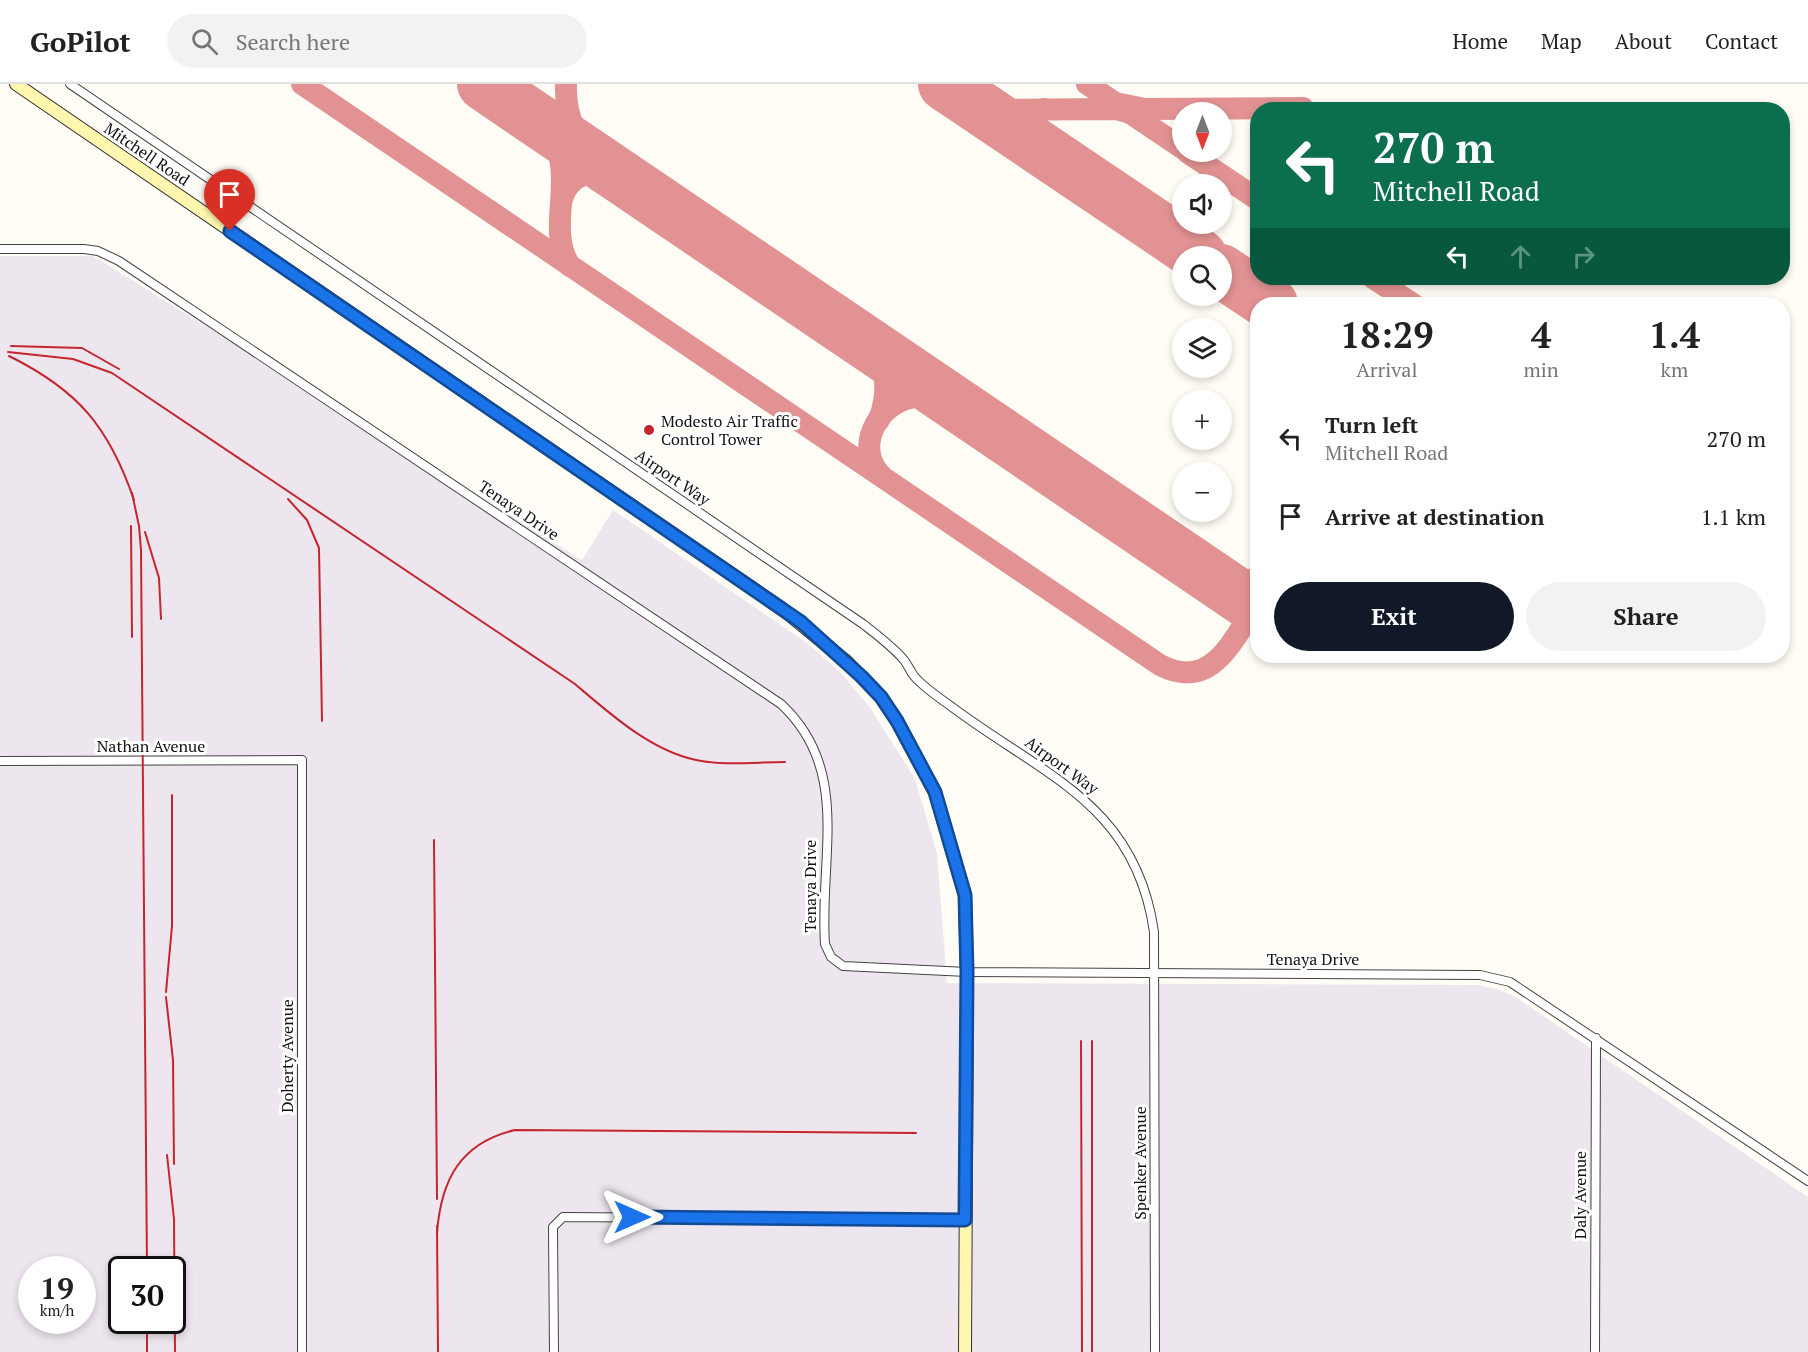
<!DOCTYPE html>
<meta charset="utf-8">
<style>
body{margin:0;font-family:"PT Serif",serif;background:#f2f2f2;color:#222;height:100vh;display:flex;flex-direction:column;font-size:22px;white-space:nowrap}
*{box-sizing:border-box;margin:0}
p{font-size:20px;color:#767676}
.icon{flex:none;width:33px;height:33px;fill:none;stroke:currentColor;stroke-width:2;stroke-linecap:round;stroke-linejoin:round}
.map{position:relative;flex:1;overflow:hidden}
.side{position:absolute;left:1250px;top:213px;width:540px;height:366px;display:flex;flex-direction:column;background:#fff;border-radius:24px;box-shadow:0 3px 9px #0003}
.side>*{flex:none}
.guide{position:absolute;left:1250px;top:18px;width:540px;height:183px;border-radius:24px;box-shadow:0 3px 9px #0003;background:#0b6e4f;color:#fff;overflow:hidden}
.needle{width:39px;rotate:180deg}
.controls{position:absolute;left:1172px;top:18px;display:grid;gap:12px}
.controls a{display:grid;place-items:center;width:60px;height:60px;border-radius:50%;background:#fff;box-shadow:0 3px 9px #0003;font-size:30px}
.speed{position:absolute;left:18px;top:1172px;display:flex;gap:12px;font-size:30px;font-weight:700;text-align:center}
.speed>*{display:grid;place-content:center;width:78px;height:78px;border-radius:50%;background:#fff;box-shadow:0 3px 9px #0003;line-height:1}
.speed small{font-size:15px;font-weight:400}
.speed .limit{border:3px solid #111;border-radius:9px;background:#fff;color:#111}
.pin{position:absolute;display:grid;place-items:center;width:51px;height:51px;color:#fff;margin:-62px -26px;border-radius:50% 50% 50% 0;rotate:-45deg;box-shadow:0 0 6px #0007}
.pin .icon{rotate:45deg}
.me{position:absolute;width:66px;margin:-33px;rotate:90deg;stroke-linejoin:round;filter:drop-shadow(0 0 4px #0008)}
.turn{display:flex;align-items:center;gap:21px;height:126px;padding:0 24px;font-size:27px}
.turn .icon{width:78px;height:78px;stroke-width:2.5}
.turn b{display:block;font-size:42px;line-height:51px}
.lanes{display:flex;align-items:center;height:57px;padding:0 24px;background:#0003;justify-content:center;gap:30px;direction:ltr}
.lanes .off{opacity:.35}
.eta{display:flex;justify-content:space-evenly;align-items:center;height:102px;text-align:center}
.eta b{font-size:36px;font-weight:600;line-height:42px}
.primary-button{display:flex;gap:12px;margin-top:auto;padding:12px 24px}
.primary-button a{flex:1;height:69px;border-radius:36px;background:#111827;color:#fff;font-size:24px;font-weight:600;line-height:69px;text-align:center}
.primary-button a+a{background:#f2f2f2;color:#222}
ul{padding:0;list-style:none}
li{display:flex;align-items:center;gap:18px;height:78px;padding:0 24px}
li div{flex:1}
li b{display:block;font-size:22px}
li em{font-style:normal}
header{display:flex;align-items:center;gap:36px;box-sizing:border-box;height:84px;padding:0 30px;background:#fff;border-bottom:2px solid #e0e0e0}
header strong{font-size:28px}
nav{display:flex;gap:33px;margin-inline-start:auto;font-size:21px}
.search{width:420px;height:54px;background:#f2f2f2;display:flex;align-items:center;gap:15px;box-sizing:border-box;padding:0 21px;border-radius:33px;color:#767676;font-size:22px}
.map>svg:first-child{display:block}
.industrial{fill:#eee6ef;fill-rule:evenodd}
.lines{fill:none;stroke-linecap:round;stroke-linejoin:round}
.taxiway{stroke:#e29292;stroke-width:22}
.runway{stroke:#e29292;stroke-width:54}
.street-casing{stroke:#444;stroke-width:10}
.secondary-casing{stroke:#333;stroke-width:14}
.street{stroke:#fff;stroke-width:8}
.secondary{stroke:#fff6b0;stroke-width:12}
.rail{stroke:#c4262e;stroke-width:2}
.route-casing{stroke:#114b97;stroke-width:15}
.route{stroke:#1a73e8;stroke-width:10}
.poi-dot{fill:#c4262e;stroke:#fff;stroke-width:2}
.labels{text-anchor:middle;stroke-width:6;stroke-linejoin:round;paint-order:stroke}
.street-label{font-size:16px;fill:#111;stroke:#fff}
.poi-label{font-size:16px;fill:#111;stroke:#fff;text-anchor:start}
</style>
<header>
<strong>GoPilot</strong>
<div class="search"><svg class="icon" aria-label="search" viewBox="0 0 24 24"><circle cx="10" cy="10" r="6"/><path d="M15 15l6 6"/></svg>Search here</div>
<nav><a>Home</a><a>Map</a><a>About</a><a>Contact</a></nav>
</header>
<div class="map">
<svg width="1808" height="1268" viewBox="0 0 1808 1268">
<rect width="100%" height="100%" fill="#fffdf5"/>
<!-- industrial -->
<path class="industrial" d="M0,172h93l489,304 31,-50 194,133 34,30 30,36 44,70 22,74 10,130 531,2 22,5 14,6 294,201v155h-1808zM32,1185h50v51h-50zM122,1185h50v51h-50z"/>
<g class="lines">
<!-- taxiway -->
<g class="taxiway">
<path d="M302,0l858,581c51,26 71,-22 95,-58"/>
<path d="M566,0c-1,31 9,55 32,77"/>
<polyline points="1087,0 1182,64"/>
<polyline points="971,18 999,26 1116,25 1128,28"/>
<polyline points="1115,19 1145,25 1303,24"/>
<path d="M534,34c55,45 7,103 36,148"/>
<path d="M1036,62c-14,-14 -12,-31 8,-37"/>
<polyline points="1187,68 1257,115"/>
<path d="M562,115c6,-24 35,-34 57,-23"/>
<polyline points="1373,194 1413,220"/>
<path d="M866,259c23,20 23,50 13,77"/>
<path d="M880,390c-25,-26 -3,-69 30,-76 14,-4 29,-1 42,3"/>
<polyline points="1226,503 1257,494"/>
</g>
<!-- runway -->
<g class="runway">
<polyline points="484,0 1257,524"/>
<polyline points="945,0 1200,172"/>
<polyline points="1221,187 1271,220"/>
</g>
<!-- street casing -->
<g class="street-casing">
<g id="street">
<path d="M70,0l793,540c14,11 29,22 41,36 4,5 6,11 10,16 9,11 27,23 38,31 92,69 184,97 202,225l1,420"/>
<path d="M0,165h84l14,2 21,10 662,443c71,66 38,153 44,240l6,13 12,9 124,6 513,3 30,7 298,199"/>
<polyline points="0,677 302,676 302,1268"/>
<polyline points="554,1268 553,1143 563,1133 965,1136"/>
<polyline points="1595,1268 1596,954"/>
</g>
</g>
<!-- secondary casing -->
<g class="secondary-casing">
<polyline id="secondary" points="16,0 780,523 847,578 881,613 897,637 935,708 965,811 967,898 965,1268"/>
</g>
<!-- street -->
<use href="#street" class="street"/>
<!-- secondary -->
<use href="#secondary" class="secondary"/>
<!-- rail -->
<g class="rail">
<polyline points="11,262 82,264 119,285"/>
<path d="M8,268l65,7 39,14 463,311c34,29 76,67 121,76 28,6 60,2 89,2"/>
<path d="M9,272c69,34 100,71 125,144"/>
<polyline points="132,409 139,442 141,466 147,1185"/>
<polyline points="288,415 307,436 319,464 322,637"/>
<polyline points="131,442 132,553"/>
<polyline points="145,448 159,494 161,535"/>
<polyline points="434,756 437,1115"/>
<polyline points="166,908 172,842 172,711"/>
<polyline points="166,913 173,976 174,1080"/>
<polyline points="1081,957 1082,1268"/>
<polyline points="1092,957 1092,1268"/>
<polyline points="167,1071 174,1135 175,1268"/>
<polyline points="437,1142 438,1268"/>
<path d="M437,1149c4,-53 23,-90 78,-103l401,3"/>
<polyline points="147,1236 147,1268"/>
</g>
</g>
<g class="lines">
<!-- route casing -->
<g class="route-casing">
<polyline id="route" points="230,147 801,538 862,593 881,613 897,637 935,708 965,811 967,888 965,1136 632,1133"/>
</g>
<!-- route -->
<use href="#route" class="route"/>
</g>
<!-- markers -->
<circle class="poi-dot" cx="649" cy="346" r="6"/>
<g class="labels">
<!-- street labels -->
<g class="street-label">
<text transform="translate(147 70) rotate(34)" y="6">Mitchell Road</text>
<text transform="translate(673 393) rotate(34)" y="6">Airport Way</text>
<text transform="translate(519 426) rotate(34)" y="6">Tenaya Drive</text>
<text x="151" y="668">Nathan Avenue</text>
<text transform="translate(1062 681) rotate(36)" y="6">Airport Way</text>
<text transform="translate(810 802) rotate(-90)" y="6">Tenaya Drive</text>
<text x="1313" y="881">Tenaya Drive</text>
<text transform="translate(287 972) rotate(-90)" y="6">Doherty Avenue</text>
<text transform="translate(1140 1079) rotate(-90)" y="6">Spenker Avenue</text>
<text transform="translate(1580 1111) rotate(-90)" y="6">Daly Avenue</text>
</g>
<!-- poi labels -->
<g class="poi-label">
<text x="661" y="343">Modesto Air Traffic<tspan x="661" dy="18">Control Tower</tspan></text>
</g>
</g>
</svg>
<div class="controls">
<a><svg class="needle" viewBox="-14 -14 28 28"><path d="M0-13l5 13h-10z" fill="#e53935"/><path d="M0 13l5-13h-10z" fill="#767676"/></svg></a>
<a><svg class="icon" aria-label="sound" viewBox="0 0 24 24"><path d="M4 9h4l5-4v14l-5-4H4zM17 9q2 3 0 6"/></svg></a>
<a><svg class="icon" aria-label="search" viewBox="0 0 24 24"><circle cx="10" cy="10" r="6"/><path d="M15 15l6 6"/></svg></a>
<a><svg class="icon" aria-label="layers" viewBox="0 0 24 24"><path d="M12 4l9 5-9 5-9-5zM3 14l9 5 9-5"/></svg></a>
<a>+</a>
<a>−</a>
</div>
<div class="speed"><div>19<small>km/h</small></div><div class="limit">30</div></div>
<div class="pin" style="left:230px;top:147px;background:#d93025"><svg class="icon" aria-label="arrive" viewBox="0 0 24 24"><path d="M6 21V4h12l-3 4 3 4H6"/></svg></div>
<svg class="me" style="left:632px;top:1133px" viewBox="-20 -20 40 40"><path d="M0-17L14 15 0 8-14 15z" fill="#1a73e8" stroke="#fff" stroke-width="4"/></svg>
<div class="guide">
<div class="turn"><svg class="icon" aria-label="left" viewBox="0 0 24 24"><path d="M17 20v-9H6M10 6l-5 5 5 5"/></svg><div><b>270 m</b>Mitchell Road</div></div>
<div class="lanes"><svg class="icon" aria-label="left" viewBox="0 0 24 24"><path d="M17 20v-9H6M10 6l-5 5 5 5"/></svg><svg class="icon off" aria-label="ahead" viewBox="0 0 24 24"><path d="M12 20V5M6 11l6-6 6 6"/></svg><svg class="icon off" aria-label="right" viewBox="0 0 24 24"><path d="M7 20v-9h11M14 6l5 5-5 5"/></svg></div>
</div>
<section class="side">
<div class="eta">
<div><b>18:29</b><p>Arrival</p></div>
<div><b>4</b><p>min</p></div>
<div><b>1.4</b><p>km</p></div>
</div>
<ul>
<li><svg class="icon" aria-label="left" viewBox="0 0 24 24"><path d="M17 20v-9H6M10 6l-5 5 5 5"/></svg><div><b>Turn left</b><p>Mitchell Road</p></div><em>270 m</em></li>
<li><svg class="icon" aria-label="arrive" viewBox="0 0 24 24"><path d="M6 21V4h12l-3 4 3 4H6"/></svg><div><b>Arrive at destination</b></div><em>1.1 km</em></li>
</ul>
<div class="primary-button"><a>Exit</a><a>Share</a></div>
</section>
</div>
